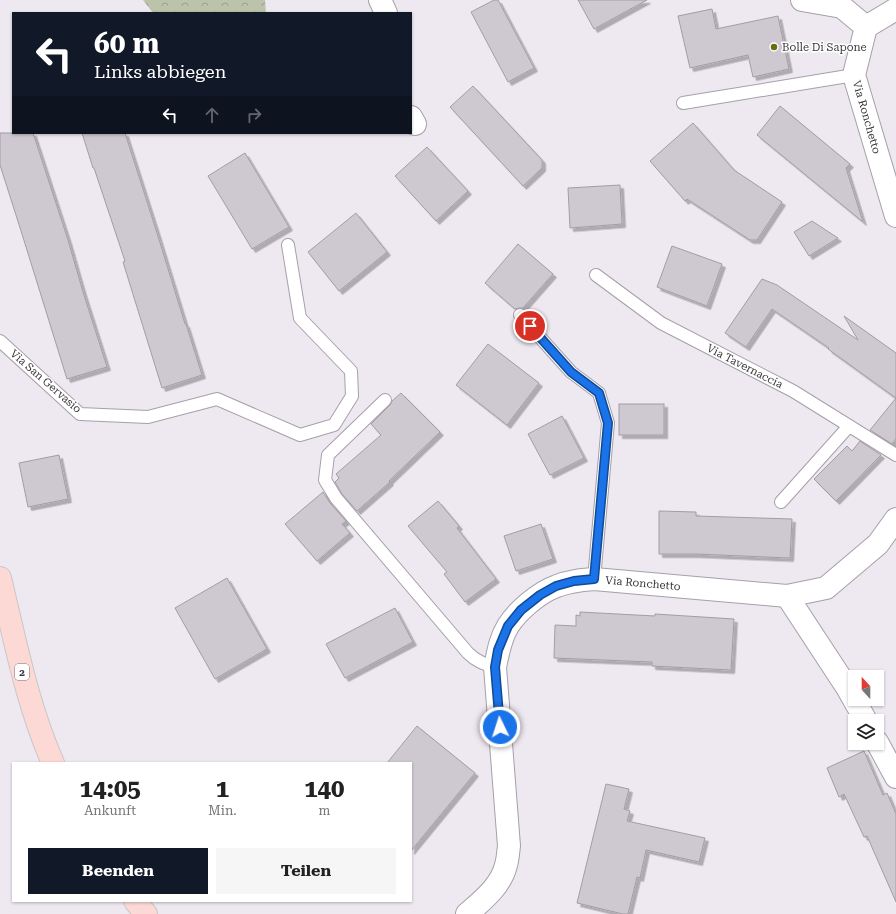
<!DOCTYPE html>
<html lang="de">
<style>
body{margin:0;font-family:"Roboto Serif",serif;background:#f6f6f6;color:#222;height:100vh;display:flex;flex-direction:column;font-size:15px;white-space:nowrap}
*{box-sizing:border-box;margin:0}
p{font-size:13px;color:#767676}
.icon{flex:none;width:22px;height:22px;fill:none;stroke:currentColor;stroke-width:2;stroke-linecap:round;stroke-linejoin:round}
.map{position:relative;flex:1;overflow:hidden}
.sheet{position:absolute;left:12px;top:762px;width:400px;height:140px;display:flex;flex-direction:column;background:#fff;border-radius:0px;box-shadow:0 1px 3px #0004}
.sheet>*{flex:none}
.hud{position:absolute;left:12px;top:12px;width:400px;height:122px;border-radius:0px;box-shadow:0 1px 3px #0004;background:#111827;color:#fff;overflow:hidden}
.needle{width:26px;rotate:339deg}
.controls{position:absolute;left:848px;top:670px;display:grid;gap:8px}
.controls a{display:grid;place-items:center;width:36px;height:36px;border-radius:0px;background:#fff;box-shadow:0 1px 3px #0004;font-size:20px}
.pin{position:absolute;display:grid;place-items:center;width:34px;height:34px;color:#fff;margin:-17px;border:2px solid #fff;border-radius:50%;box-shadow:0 1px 4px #0007}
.me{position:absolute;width:44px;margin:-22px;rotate:356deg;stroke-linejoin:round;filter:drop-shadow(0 0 3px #0008)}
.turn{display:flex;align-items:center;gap:14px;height:84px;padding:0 16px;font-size:18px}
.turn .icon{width:52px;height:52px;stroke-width:2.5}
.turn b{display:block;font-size:28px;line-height:34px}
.lanes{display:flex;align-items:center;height:38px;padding:0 16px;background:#0003;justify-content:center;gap:20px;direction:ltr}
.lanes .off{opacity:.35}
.eta{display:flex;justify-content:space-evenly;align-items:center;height:68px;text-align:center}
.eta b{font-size:24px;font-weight:700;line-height:28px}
.primary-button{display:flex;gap:8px;margin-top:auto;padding:8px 16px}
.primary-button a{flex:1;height:46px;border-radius:0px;background:#111827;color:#fff;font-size:16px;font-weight:700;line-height:46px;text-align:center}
.primary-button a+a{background:#f6f6f6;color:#222}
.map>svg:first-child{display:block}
.forest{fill:url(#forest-crowns)}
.building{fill:#cec9d1;stroke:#a29da5;filter:url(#shadow)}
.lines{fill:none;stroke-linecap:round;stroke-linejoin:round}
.service-casing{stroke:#a6a0a8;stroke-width:14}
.minor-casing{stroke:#a6a0a8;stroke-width:24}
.primary-casing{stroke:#c7c7c8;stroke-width:24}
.service{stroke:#fff;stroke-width:12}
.minor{stroke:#fff;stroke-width:22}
.primary{stroke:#fdd9d5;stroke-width:22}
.route-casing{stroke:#114b97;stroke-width:10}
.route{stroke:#1a73e8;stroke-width:7}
.poi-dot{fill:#6c6c0c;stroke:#fff;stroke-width:1.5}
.labels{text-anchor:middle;stroke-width:3;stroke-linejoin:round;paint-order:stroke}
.shield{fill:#fff;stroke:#747274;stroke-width:1}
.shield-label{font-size:10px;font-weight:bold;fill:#383639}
.poi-label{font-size:11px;fill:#383639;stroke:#fff;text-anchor:start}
.street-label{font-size:11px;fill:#383639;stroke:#fff}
</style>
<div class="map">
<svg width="896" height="914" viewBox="0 0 896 914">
<defs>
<pattern id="forest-crowns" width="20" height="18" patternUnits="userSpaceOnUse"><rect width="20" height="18" fill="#bbc4ab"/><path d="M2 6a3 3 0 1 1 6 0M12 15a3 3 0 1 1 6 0" fill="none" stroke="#99a08c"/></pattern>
<filter id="shadow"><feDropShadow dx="3.5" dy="3.5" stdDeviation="0" flood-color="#0004"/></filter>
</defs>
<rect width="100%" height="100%" fill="#eee8f0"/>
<!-- forest -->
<polygon class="forest" points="143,0 265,0 266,13 153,13"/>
<!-- building -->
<g class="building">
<polygon points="494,0 498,0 534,68 508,82 471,12"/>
<polygon points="578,0 647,0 594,29"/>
<polygon points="712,9 716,29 778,16 789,69 753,77 748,55 690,68 678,16"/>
<polygon points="473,86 542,160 542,168 523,186 450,107"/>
<polygon points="780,106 850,164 846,168 863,222 757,135"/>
<polygon points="693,123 734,170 782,202 757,240 750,240 687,199 685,201 650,161"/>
<polygon points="0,133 33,133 68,240 83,292 107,367 67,379 22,234 0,165"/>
<polygon points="82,133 125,133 157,233 185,324 186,324 202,375 162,388 123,262 125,261 94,168 93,168"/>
<polygon points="427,147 468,191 436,221 395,176"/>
<polygon points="245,153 289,227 252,249 208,176"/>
<polygon points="620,185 622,224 570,228 568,188"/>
<polygon points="356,213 387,252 339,291 308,252"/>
<polygon points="812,221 838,238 809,256 794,232"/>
<polygon points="518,244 553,274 523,308 519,308 515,309 485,283"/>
<polygon points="672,246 722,264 707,306 657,287"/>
<polygon points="762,279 777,285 858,340 844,316 896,353 896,398 828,349 829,348 772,309 746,347 725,333"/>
<polygon points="488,344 539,383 507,425 456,385"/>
<polygon points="401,393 440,432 389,481 390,482 357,511 342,494 335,482 339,478 336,474 381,435 371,424 390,405 392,401"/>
<polygon points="896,398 896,439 892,444 870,430"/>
<rect x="619" y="404" width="45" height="31"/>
<polygon points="562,416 584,458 550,475 528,434"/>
<polygon points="860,441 881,455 836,501 814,479 847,446 852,451"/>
<polygon points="59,455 68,499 28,507 19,463"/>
<polygon points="323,492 330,503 346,521 342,524 350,533 317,561 285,524"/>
<polygon points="438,501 459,526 457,528 496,579 465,602 444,574 447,572 408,526"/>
<polygon points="659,511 696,512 696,516 792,519 790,558 696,554 659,554"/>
<polygon points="541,524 553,559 516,571 504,536"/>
<polygon points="227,578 267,649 215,679 175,608"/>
<polygon points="395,608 413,642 345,678 326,644"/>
<polygon points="580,612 655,616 655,614 734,619 731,670 652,666 652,662 554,658 555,625 576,626 576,615 580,616"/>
<polygon points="417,726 475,773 411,851 411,763 387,763"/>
<polygon points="864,751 883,795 887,793 896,814 896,902 867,836 864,837 844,794 839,797 827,768"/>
<polygon points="606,784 629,789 624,809 630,811 627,821 705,838 699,862 646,850 640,878 637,877 628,914 623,914 577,903"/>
</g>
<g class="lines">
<!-- service casing -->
<g class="service-casing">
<g id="service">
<polyline points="683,103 854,75"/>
<polyline points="596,275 661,323 793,391 896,455"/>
<polyline points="520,315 571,372 599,393 608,423 594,579"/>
<polyline points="0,341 80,414 148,417 217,399 300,435 334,425 352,396 351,371 300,318 288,245"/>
<path d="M385,400l-57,55 -3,25 11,18 132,155c8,8 16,11 27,14"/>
<polyline points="781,502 849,426"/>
</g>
</g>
<!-- minor casing -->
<g class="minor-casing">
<g id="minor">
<polyline points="380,0 386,13"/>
<polyline points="802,0 842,7 866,27"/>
<polyline points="896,9 866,27 854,75 896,216"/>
<polyline points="411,117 415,124"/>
<polyline points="787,596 848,689 866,721"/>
<polyline points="877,742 896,777"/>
<path d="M467,914c16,-14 34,-28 39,-49 2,-6 2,-13 3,-19l-14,-179c3,-14 5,-28 13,-41 10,-16 32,-34 49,-40 12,-5 24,-6 37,-7l193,17 39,-8 52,-44 18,-25"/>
</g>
</g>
<!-- primary casing -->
<g class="primary-casing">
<g id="primary">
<path d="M0,578c15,62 27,126 53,185"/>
<polyline points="135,901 146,914"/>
</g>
</g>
<!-- service -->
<use href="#service" class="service"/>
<!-- minor -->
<use href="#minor" class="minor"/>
<!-- primary -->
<use href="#primary" class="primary"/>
</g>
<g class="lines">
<!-- route casing -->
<g class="route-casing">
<polyline id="route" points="500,727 495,667 498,650 508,626 521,610 540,595 556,586 574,581 594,579 608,423 599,393 571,372 530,326"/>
</g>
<!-- route -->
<use href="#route" class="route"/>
</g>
<!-- markers -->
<circle class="poi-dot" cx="774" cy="47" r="4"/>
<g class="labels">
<!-- shield labels -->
<rect class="shield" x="15" y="664" width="14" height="16" rx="3"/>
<g class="shield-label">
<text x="22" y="676">2</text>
</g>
<!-- poi labels -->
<g class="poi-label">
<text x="782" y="51">Bolle Di Sapone</text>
</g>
<!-- street labels -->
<g class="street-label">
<text transform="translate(867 117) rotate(74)" y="4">Via Ronchetto</text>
<text transform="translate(745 366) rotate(27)" y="4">Via Tavernaccia</text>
<text transform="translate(46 381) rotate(41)" y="4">Via San Gervasio</text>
<text transform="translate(643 583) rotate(5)" y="4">Via Ronchetto</text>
</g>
</g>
</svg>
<div class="controls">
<a><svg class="needle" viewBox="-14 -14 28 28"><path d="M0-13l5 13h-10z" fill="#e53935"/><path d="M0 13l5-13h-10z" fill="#767676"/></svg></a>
<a><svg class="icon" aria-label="layers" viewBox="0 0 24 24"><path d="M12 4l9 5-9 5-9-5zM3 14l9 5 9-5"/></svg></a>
</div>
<div class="pin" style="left:530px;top:326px;background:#d93025"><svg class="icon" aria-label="arrive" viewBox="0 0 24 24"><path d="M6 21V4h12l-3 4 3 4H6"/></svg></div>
<svg class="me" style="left:500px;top:727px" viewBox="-20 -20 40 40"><circle r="17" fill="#1a73e8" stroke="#fff" stroke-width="3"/><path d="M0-11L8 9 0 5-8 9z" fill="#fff"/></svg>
<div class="hud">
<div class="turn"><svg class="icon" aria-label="left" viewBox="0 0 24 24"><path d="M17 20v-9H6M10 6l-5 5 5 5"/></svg><div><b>60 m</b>Links abbiegen</div></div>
<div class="lanes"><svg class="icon" aria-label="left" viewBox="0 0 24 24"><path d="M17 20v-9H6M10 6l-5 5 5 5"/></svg><svg class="icon off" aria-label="ahead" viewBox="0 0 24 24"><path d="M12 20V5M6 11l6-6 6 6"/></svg><svg class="icon off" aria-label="right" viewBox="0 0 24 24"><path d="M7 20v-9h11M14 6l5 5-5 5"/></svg></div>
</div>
<section class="sheet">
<div class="eta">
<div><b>14:05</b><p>Ankunft</p></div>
<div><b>1</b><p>Min.</p></div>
<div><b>140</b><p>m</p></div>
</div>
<div class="primary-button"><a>Beenden</a><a>Teilen</a></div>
</section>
</div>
